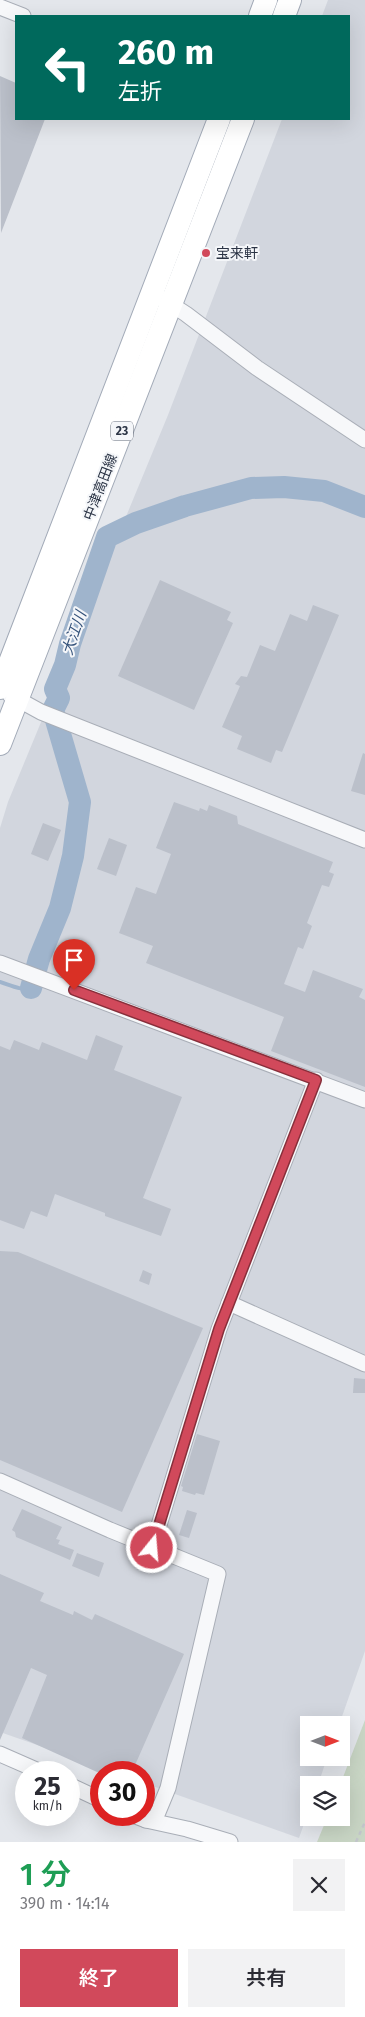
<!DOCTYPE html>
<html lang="ja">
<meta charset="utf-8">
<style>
body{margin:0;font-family:"Fira Sans","Noto Sans JP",sans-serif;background:#f2f2f3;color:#2b2b33;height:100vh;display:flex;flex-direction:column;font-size:19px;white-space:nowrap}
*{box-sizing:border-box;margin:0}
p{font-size:16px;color:#7c7c81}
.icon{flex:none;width:28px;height:28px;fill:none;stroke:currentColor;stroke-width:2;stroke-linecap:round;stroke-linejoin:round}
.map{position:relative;height:1842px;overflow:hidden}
.sheet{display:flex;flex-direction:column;background:#fff;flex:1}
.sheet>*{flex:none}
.hud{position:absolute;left:15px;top:15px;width:335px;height:105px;border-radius:0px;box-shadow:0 5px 20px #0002;background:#00695c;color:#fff;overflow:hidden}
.needle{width:32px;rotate:90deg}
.tools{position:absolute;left:300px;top:1716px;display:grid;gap:10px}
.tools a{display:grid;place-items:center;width:50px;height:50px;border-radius:0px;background:#fff;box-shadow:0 5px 20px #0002;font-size:25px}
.speed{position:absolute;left:15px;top:1761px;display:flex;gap:10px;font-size:25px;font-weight:700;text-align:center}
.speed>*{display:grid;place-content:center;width:65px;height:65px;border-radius:50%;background:#fff;box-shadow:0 5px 20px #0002;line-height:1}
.speed small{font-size:12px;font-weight:400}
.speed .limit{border:8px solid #d22;background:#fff;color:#111}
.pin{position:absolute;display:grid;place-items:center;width:42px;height:42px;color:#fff;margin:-51px -21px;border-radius:50% 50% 50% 0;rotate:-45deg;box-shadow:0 0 5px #0007}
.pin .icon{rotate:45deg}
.me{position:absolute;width:55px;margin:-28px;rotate:17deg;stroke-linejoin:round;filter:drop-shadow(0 0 4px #0008)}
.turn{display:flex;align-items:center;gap:18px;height:105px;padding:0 20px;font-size:22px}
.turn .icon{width:65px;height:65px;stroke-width:2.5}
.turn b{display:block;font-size:35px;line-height:42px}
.round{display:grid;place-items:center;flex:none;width:52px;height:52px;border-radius:0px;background:#f2f2f3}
.overview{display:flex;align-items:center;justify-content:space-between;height:85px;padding:0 20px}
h1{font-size:30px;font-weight:600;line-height:38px;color:#1e9e55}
.cta{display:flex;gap:10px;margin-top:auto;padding:10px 20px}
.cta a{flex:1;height:58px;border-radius:0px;background:#d1495b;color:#fff;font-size:20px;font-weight:600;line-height:58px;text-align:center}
.cta a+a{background:#f2f2f3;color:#2b2b33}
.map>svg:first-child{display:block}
.built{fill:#d2d6de}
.green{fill:#c9d6c5}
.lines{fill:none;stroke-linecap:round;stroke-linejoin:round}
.stream{stroke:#9fb4cc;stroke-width:4}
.river{stroke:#9fb4cc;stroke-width:22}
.building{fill:#bbc0ca}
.street-casing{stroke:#a9aeb7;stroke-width:17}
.primary-casing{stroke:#a3abb8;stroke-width:24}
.path{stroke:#c2c5cb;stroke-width:2.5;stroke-dasharray:4 4;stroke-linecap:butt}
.street{stroke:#f7f8fa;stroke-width:15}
.primary{stroke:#fff;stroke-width:22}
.route-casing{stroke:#882f3b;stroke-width:12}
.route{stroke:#d1495b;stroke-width:9}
.poi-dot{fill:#d1495b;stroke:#f4f6f9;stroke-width:2}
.labels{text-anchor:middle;stroke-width:4;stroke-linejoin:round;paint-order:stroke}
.shield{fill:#f4f6f9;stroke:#676e7b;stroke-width:1}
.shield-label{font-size:12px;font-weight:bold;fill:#2b3445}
.poi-label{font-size:14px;fill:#2b3445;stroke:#f4f6f9;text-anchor:start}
.street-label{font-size:14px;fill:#2b3445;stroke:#f4f6f9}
.water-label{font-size:15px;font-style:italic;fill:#34527a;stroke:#f4f6f9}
</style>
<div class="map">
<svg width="365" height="1842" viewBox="0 0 365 1842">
<rect width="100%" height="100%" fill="#e4e7ec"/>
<!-- built -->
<polygon class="built" points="328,0 365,0 365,1651 339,1725 309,1725 309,1758 327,1758 318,1785 309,1785 309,1810 299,1838 144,1783 144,1772 114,1772 0,1732 0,828 8,802 168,415 282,119 349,119 349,16 322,16"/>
<!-- green -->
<polygon class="green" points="365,1720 365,1842 317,1842 327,1818 341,1818 341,1785 340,1785"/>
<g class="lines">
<!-- stream -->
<path class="stream" d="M0,982c10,3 21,9 31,6"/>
<!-- river -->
<polyline class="river" points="31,988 39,959 60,908 73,856 80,802 53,710 59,698 55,689 65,665 70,644 107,537 136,523 185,506 251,488 284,487 324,491 365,507"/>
</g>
<!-- building -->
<g class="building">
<polygon points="0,76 16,83 16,119 45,119 1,233"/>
<polygon points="160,580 231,612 227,620 233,623 194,710 118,676"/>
<polygon points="313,605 339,615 282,752 276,750 271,763 237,749 242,736 222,727 240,686 235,684 241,676 247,677 260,645 275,651 290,614 307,621"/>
<polygon points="363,753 365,754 365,795 351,791"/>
<polygon points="174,802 199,811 200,808 207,811 209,805 237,816 238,824 333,862 329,872 334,874 329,887 322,885 307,923 312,926 303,949 298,947 284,984 305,992 313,970 363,989 359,997 365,1000 365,1087 271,1051 284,1017 146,963 153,946 119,933 136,887 156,894 171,854 156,848"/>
<polygon points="43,823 61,830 48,861 31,854"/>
<polygon points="109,838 127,845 116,876 97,869"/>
<polygon points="96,1035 123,1046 114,1070 182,1097 143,1198 171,1209 161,1236 105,1216 105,1213 55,1194 47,1217 31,1211 24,1229 0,1220 0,1046 10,1050 14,1040 39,1050 42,1042 87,1060"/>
<polygon points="0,1251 18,1252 203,1328 122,1512 0,1460"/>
<polygon points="143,1270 152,1274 149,1285 139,1281"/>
<polygon points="354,1378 365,1379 365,1393 353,1393"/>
<polygon points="197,1434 220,1441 204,1495 196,1493 195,1495 182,1491 183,1487 181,1486"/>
<polygon points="22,1509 62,1527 56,1539 60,1540 58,1544 74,1550 70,1560 16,1537 15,1532 12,1530"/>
<polygon points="187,1510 197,1513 189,1538 179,1535"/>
<polygon points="77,1553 104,1563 99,1577 72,1566"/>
<polygon points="0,1574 44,1593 40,1601 73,1615 74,1611 92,1620 95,1614 184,1654 132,1772 97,1772 22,1738 47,1675 31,1668 0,1740"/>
</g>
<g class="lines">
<!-- street casing -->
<g class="street-casing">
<g id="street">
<polyline points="0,7 23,16"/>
<polyline points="163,299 186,314 257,368 365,440"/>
<polyline points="10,695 41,712 365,840"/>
<polyline points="0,963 365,1100"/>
<polyline points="229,1303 365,1364"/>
<polyline points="0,1481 110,1530 218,1574 168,1788 156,1817 146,1820"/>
<polyline points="152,1548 219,1329 316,1080"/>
<polyline points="0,1754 41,1772"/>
<polyline points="69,1785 101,1800"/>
<polyline points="133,1815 146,1820 187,1829 230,1842"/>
</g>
</g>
<!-- primary casing -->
<g class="primary-casing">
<g id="primary">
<polyline points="260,16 266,0"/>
<polyline points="284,16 290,0"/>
<polyline points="0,688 219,119"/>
<polyline points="0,744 243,119"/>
</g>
</g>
<!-- path -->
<polyline class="path" points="356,1842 365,1822"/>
<!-- street -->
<use href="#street" class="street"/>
<!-- primary -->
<use href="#primary" class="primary"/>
</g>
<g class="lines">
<!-- route casing -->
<g class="route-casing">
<polyline id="route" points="74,990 316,1080 219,1329 152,1548"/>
</g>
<!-- route -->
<use href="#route" class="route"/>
</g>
<!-- markers -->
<circle class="poi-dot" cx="206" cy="253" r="5"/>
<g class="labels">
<!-- shield labels -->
<rect class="shield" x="111" y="421.5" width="22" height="19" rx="4"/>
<g class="shield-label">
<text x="122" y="435">23</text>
</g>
<!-- poi labels -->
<g class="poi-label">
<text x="216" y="258">宝来軒</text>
</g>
<!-- street labels -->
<g class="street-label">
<text transform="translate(100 487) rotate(-69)" y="5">中津高田線</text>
</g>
<!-- water labels -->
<g class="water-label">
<text transform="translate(74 633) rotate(-71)" y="5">大江川</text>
</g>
</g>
</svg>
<div class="tools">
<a><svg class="needle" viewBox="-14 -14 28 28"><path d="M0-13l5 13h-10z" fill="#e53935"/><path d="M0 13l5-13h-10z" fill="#7c7c81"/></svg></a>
<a><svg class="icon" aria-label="layers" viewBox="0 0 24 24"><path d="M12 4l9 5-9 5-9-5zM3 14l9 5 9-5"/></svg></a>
</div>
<div class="speed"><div>25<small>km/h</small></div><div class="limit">30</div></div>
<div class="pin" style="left:74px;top:990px;background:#d93025"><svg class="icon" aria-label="arrive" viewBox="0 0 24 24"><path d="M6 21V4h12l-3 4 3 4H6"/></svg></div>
<svg class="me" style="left:152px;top:1548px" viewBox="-20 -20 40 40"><circle r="17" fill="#d1495b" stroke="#fff" stroke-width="3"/><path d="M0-11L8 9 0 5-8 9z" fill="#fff"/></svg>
<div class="hud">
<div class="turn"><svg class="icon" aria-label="left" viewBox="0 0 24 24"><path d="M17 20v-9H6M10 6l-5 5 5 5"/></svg><div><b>260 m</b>左折</div></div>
</div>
</div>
<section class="sheet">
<div class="overview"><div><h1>1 分</h1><p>390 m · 14:14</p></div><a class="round"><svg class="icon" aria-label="close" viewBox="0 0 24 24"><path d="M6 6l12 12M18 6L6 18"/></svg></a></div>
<div class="cta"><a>終了</a><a>共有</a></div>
</section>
